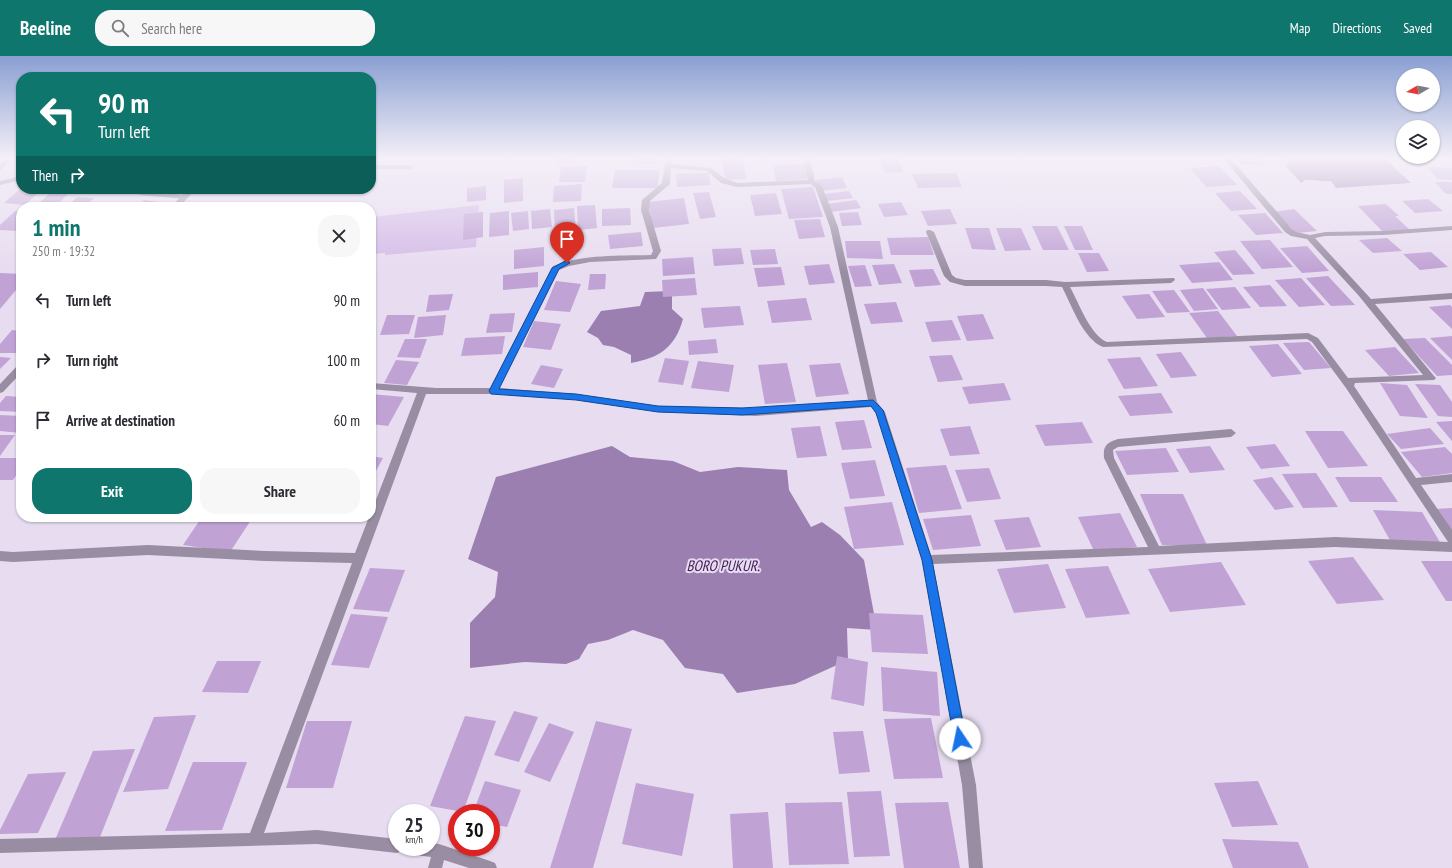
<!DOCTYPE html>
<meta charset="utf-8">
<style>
body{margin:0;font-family:"PT Sans Narrow",sans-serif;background:#f7f7f7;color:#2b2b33;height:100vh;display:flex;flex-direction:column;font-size:15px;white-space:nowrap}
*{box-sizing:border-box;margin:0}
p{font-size:13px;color:#7c7c81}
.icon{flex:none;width:22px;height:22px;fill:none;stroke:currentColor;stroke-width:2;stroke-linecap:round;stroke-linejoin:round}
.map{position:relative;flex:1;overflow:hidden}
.side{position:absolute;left:16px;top:146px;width:360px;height:320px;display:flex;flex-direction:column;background:#fff;border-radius:16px;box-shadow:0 1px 3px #0004}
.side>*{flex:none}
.top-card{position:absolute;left:16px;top:16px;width:360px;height:122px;border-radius:16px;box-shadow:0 1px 3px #0004;background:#0f766e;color:#fff;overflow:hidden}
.needle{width:26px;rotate:261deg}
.tools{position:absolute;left:1396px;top:12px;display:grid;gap:8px}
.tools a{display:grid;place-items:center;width:44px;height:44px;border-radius:50%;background:#fff;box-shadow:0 1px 3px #0004;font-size:20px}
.speed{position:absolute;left:388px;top:748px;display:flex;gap:8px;font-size:20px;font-weight:700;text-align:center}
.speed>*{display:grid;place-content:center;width:52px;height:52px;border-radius:50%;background:#fff;box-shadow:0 1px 3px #0004;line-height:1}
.speed small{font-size:10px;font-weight:400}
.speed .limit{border:6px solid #d22;background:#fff;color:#111}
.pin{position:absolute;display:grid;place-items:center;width:34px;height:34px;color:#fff;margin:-41px -17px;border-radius:50% 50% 50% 0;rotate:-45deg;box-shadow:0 0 4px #0007}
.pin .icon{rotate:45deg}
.me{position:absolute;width:44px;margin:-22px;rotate:349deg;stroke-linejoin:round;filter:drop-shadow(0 0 3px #0008)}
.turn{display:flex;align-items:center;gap:14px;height:84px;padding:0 16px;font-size:18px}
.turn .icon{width:52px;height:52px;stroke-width:2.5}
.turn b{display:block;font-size:28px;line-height:34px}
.then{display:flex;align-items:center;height:38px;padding:0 16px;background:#0003;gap:8px;font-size:15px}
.round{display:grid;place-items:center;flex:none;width:42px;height:42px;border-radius:16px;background:#f7f7f7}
.head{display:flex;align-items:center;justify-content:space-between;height:68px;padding:0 16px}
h1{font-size:24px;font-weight:600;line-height:30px;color:#0f766e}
.button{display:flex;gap:8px;margin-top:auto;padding:8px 16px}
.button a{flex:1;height:46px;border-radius:16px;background:#0f766e;color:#fff;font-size:16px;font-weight:600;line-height:46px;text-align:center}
.button a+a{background:#f7f7f7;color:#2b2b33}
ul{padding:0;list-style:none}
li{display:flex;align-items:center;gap:12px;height:60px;padding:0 16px}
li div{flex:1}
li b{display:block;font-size:15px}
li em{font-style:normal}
header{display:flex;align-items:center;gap:24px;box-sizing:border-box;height:56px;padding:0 20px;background:#0f766e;color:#fff}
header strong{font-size:19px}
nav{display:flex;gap:22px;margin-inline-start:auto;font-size:14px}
.search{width:280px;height:36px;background:#f7f7f7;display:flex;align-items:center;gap:10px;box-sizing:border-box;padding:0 14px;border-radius:16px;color:#7c7c81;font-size:15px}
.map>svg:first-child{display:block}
.green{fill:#d4bae7}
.water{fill:#9b7fb0}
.building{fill:#c0a2d5}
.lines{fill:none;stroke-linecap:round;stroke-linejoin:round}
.minor{fill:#998da3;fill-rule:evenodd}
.tertiary{fill:#998da3;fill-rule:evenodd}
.route{fill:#1a73e8;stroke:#114b97}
.labels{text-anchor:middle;stroke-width:4;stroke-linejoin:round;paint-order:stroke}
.water-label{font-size:15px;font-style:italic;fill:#421c59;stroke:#e7dcf0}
</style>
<header>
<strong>Beeline</strong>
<div class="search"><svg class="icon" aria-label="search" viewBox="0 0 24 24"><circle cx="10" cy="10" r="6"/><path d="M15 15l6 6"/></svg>Search here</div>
<nav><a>Map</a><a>Directions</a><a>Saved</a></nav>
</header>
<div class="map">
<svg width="1452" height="812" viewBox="0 0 1452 812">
<rect width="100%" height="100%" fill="#e7dcf0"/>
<!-- green -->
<polygon class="green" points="479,149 476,191 385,199 385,197 371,198 372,161"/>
<!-- water -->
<g class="water">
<path d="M1285,103h100l26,24 -75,5 -5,-7c-10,1 -17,-2 -26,-1l-4,3 -16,-18 5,-1z"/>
<path d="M672,235v18l11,10c-8,29 -24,39 -52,44v-8l-17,-8 -11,-2 -5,-7 -11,-6 14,-21 39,-5 5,-14z"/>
<polygon points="612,390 630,401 673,405 700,416 738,411 787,414 789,434 811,471 822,466 840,479 864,504 877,574 847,572 848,604 795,628 737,637 723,618 685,612 663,584 633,574 608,584 588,588 579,603 566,608 525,606 470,612 470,567 495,541 498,516 468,503 496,421"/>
</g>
<!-- building -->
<g class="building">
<polygon points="556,103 573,103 573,107 556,108"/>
<polygon points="634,103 656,103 655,108 633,107"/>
<polygon points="722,103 743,103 746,123 725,124"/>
<polygon points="879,103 898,103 904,116 885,117"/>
<polygon points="1236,103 1260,103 1264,109 1240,108"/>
<polygon points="804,108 808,123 776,125 773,109"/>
<polygon points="587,110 585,126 559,126 561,111"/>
<polygon points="1219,110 1237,129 1206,131 1190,112"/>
<polygon points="1427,111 1452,112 1452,124 1438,123"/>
<polygon points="615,114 659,114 658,132 612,132"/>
<polygon points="709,117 710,129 677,131 676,118"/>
<polygon points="956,117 962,131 918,132 912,118"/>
<polygon points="842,121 847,132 821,135 816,124"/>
<polygon points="523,122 523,145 504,147 504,124"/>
<polygon points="1435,126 1452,126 1452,138 1445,137"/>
<polygon points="582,128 581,145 553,146 554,130"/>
<polygon points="486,130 486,144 467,146 467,132"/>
<polygon points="813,131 823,161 789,163 781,133"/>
<polygon points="21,132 42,133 25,149 4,147"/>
<polygon points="86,133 103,133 97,138 81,137"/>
<polygon points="849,135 853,142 827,145 824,138"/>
<polygon points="1240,135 1257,153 1231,155 1215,137"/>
<polygon points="709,136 716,161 700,163 693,137"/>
<polygon points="50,137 68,138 55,151 36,150"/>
<polygon points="776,137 782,158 755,160 750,139"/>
<polygon points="77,141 94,142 85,151 67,151"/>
<polygon points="684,142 689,168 653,172 648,146"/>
<polygon points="1428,143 1443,155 1415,157 1402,145"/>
<polygon points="144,144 172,148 168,151 136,151"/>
<polygon points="856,144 861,152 831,156 827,148"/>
<polygon points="901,146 908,159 884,161 878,148"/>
<polygon points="1386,148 1399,160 1395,160 1410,174 1383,176 1358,150"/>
<polygon points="595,149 597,172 578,174 577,150"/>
<polygon points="574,152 576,174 555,176 554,154"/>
<polygon points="630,152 631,169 602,170 602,153"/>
<polygon points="550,153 552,171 532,173 531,155"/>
<polygon points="950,153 957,168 928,170 921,155"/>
<polygon points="1294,153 1317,175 1297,177 1274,156"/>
<polygon points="15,155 21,155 21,172 18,175 0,174 0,169"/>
<polygon points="509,155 509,179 489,181 490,157"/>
<polygon points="528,155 529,173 513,175 511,157"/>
<polygon points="483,156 483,181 463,184 464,158"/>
<polygon points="858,156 862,169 842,170 839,157"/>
<polygon points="1265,157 1283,177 1256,179 1238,159"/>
<polygon points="820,163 825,181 799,183 794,164"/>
<polygon points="1032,170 1057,170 1069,194 1043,194"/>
<polygon points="1064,170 1082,170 1093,194 1075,194"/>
<polygon points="965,172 989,172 996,194 972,193"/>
<polygon points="996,172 1021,172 1031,194 1005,195"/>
<polygon points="641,176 643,190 610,193 608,179"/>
<polygon points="928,181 934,199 891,199 887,182"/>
<polygon points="1387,182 1402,195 1373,197 1359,184"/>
<polygon points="1270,184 1293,211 1262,213 1240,185"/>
<polygon points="845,185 880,185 883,203 847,202"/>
<polygon points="1307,190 1329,215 1302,217 1280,192"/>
<polygon points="544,191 544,210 514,213 514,194"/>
<polygon points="741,192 744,208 714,210 712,193"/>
<polygon points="775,193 778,208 753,209 750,194"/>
<polygon points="1235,194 1255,218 1233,219 1214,196"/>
<polygon points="1431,196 1448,211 1420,214 1403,198"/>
<polygon points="1078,197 1099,197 1109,215 1087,216"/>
<polygon points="693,201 695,218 663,220 662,203"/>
<polygon points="1219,206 1233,224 1192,227 1179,209"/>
<polygon points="829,208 835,227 809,229 804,210"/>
<polygon points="894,208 902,227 879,229 872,209"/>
<polygon points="865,209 872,230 855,231 848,210"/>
<polygon points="781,211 785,229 758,231 754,212"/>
<polygon points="933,213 941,229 915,231 909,214"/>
<polygon points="538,216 538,231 503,234 503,219"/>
<polygon points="0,217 21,218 21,228 0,253"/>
<polygon points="590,218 606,218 605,233 588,234"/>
<polygon points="1328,220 1355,249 1331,250 1306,222"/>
<polygon points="695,222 697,239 663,241 662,224"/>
<polygon points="1301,222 1325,249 1299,251 1275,224"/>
<polygon points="556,225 581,228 570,256 544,254"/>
<polygon points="1270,229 1287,250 1260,251 1243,231"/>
<polygon points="1235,231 1251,252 1222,254 1206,233"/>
<polygon points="1203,232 1218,253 1194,255 1180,234"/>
<polygon points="1174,234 1190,256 1167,257 1152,235"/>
<polygon points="453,238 449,254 426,256 429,239"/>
<polygon points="1149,238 1165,261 1137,263 1122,240"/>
<polygon points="806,242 812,264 772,267 767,245"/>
<polygon points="896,246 903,266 871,268 864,248"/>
<polygon points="1450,249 1452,251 1452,273 1429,251"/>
<polygon points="740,250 744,269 704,272 701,252"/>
<polygon points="1218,255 1237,280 1207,282 1189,257"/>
<polygon points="515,257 512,276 486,277 490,258"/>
<polygon points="983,258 994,283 967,285 957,260"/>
<polygon points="387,259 415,259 409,278 380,279"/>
<polygon points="446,259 443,279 414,282 418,261"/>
<polygon points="952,264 961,284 932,286 925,266"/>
<polygon points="534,265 561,268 551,294 523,291"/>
<polygon points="12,274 21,275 21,295 19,297 0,297 0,288"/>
<polygon points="505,280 502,298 461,300 465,282"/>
<polygon points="1452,280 1452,304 1430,282"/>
<polygon points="1425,282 1452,309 1452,319 1437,320 1403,283"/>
<polygon points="405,283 427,283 420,302 397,301"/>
<polygon points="716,283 718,297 689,299 688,285"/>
<polygon points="1309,286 1331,312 1304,314 1283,287"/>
<polygon points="1278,288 1302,318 1272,321 1249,290"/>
<polygon points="1395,291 1419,317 1389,320 1365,294"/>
<polygon points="1181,296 1197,320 1171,322 1156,298"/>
<polygon points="952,299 963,324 938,326 929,300"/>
<polygon points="0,301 11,302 0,313"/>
<polygon points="1140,301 1158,330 1124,333 1107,303"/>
<polygon points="665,302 689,305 683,329 658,326"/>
<polygon points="396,304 419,306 407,329 384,327"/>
<polygon points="698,305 734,309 729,336 691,332"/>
<polygon points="787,307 796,346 765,348 758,309"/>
<polygon points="840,307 849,338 816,341 809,309"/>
<polygon points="541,309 563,313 554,332 531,328"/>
<polygon points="1004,327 1011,344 969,348 962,331"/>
<polygon points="1380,327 1407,329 1428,362 1400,360"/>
<polygon points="1415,328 1440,329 1452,346 1452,361 1438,360"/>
<polygon points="1161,337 1173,357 1130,360 1118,340"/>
<polygon points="371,338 404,341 388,370 371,368"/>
<polygon points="6,340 21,341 21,356 0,355 0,347"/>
<polygon points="0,359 21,360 21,377 0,375"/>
<polygon points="864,364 872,392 842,394 835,366"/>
<polygon points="1452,365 1452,385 1436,366"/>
<polygon points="1082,366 1093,387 1045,390 1035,369"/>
<polygon points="820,370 827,400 797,402 791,372"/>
<polygon points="970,370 980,398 950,400 940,373"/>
<polygon points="1430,372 1444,388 1401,393 1387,378"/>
<polygon points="1305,375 1343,375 1368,410 1328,412"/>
<polygon points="0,379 15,379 0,400"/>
<polygon points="1275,388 1290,410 1261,413 1246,391"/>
<polygon points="1210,390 1225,414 1190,417 1176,393"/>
<polygon points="1445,391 1452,398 1452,417 1422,421 1401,396"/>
<polygon points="1166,392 1179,416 1127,419 1115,395"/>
<polygon points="371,400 383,402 371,424"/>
<polygon points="0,402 21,402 21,412 13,424 0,424"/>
<polygon points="875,404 885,440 850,443 841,407"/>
<polygon points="946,409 962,453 919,457 906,412"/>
<polygon points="989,412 1001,443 967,446 955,414"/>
<polygon points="1316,417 1338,451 1303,452 1282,418"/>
<polygon points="1272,421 1294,451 1275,454 1253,424"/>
<polygon points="1335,421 1381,421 1398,446 1350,446"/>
<polygon points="1140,438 1183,438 1207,489 1162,489"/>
<polygon points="892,446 904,489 854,493 844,451"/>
<polygon points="1452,452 1452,478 1434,453"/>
<polygon points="1373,454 1422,456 1441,488 1391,486"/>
<polygon points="1120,457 1137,491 1094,495 1078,461"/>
<polygon points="971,459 981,490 933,494 923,463"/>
<polygon points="202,461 253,461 230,496 183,489"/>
<polygon points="1029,461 1041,491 1006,494 994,464"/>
<polygon points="1353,501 1384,544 1337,548 1308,505"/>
<polygon points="1421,505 1452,505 1452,545 1446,545"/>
<polygon points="1221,506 1246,549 1170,556 1148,513"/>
<polygon points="1048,508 1066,552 1014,557 997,513"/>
<polygon points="1108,510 1130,558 1086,562 1065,513"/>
<polygon points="370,512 405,514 389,556 353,553"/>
<polygon points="869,557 923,559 928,598 872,596"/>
<polygon points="351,558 388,561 369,612 331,609"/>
<polygon points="837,600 868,606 864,650 831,643"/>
<polygon points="217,605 261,605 248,637 202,636"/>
<polygon points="881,611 937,616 940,660 883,655"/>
<polygon points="514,655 538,661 519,706 494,699"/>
<polygon points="196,659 168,733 123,736 154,661"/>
<polygon points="465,660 496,665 463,756 430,750"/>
<polygon points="931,662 943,722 894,723 884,663"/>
<polygon points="307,665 352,665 333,732 286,732"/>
<polygon points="596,665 632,673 593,812 550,812"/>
<polygon points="549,667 574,676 550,726 524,716"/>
<polygon points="863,675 870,716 839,718 833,676"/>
<polygon points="135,693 100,781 55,784 93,695"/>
<polygon points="193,706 247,706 222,774 165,775"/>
<polygon points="66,716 38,777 0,778 0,774 28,718"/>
<polygon points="485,725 521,734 507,771 491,768 491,757 473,757"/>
<polygon points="1258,725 1278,769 1232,771 1214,727"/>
<polygon points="636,727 694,738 682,800 622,788"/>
<polygon points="881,735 890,800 854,801 847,736"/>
<polygon points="842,746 849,808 789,809 785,747"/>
<polygon points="948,746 960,812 904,812 895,747"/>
<polygon points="768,756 773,812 733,812 730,758"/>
<polygon points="1222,783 1298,786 1309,812 1233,812"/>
</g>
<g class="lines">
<!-- minor -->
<g class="minor">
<polygon points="6,103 13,103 0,114 0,108"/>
<path d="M666,103h6v5l39,4 13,10 13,5 71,-3 -5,-21h7l5,22 7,5 16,41 39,175 8,10 46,143 217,-8 -44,-89c-1,-12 2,-15 14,-19l113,-10 5,4 -5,4 -113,10 -5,3 1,8 45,88 176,-9 113,5 -102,-154 -34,-46 -5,-3 -204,8c-20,-8 -31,-41 -41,-60l-16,-1h-81l-15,-4 -6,-6 -18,-44 1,-2h3l4,2 18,43 4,3 9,2h81l19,2 109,-4 1,2 -4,3 -101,4c9,16 20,48 37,55l201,-9 10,5 30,40 75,-3 -64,-79 -52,-57 -16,-3 -6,-4 -61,-73h7l60,69 5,4 14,3 15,-3 58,-1 69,-5v4l-69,5 -58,1 -10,2 56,61 81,-6v6l-77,5 59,72 2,2 -2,2 -79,3 -1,3 62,92 36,-4v8l-31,3 31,45v22l-117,-5 -402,17 43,221 7,83h-14l-7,-83 -40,-225 -46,-147 -5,-6 -115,9 -98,-4 -82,-12 -83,-6h-67l-162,439 53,-3 80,9v8h34v-4l8,1 51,17 5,2 2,5h-28l-25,-8 -2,8h-14l3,-11 -24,-3 -5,-3 -5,2 -80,-9 -317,9v-14l250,-6 102,-270 -87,-2 -117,-6 -135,7 -13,-1v-10l13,1 135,-7 117,6 90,2 14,-36h2v-4l46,-120 -46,-4v-6l65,5h54l63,-122c32,-12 65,-10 98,-11l2,-4 -12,-41 1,-10 20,-17zM671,112l36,3 14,12 16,4 73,-3 5,3 15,40 38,173 -112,8 -98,-2 -82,-12 -77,-6 60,-118 10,-4 21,-4 66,-3 5,-8 -12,-41 1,-9 20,-17z"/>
<polygon points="371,109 410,109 414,111 410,113 371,113"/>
<polygon points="21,120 21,124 0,129 0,125"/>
<polygon points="124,133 185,139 189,141 185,143 140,139"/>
</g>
<!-- tertiary -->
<g class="tertiary">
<polygon points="188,133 196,133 179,151 171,151"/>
<polygon points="21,308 21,317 3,336 0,337 0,328 18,309"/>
</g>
</g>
<!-- sky -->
<linearGradient id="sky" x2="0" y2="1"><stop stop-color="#899fd2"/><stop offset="0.47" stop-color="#f4eff8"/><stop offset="1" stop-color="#f4eff8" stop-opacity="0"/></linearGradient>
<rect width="1452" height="217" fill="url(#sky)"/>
<!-- route -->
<polygon class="route" points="567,204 570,207 559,213 499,333 576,338 658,350 742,352 873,344 883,354 932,504 966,683 964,687 960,689 956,687 954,683 922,504 876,357 871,350 742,359 658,356 576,344 491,338 489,335 552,212"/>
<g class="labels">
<!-- water labels -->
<g class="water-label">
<text x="723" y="515">BORO PUKUR.</text>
</g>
</g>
</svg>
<div class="tools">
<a><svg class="needle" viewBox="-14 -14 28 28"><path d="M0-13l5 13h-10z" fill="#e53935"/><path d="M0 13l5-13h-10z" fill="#7c7c81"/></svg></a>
<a><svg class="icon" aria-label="layers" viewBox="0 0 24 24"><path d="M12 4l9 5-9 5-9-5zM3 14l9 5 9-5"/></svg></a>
</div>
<div class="speed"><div>25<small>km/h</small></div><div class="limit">30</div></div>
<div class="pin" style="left:567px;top:207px;background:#d93025"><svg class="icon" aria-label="arrive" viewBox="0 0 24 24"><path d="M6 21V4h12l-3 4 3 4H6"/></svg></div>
<svg class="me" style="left:960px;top:683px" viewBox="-20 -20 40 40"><circle r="19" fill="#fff"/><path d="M0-13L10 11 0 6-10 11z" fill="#1a73e8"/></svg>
<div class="top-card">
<div class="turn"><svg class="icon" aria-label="left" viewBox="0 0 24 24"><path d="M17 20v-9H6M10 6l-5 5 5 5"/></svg><div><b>90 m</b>Turn left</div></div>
<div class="then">Then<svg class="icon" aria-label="right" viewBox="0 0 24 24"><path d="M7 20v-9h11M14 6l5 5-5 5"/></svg></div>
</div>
<section class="side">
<div class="head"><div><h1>1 min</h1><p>250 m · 19:32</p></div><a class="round"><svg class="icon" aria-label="close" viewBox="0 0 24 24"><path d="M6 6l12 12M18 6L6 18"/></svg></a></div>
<ul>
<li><svg class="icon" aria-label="left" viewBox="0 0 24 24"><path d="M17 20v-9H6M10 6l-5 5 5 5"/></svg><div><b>Turn left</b></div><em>90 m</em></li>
<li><svg class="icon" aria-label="right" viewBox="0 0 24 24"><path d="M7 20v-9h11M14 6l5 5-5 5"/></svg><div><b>Turn right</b></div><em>100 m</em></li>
<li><svg class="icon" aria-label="arrive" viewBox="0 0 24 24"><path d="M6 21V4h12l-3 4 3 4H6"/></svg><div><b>Arrive at destination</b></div><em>60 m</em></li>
</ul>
<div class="button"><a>Exit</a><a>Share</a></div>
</section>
</div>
